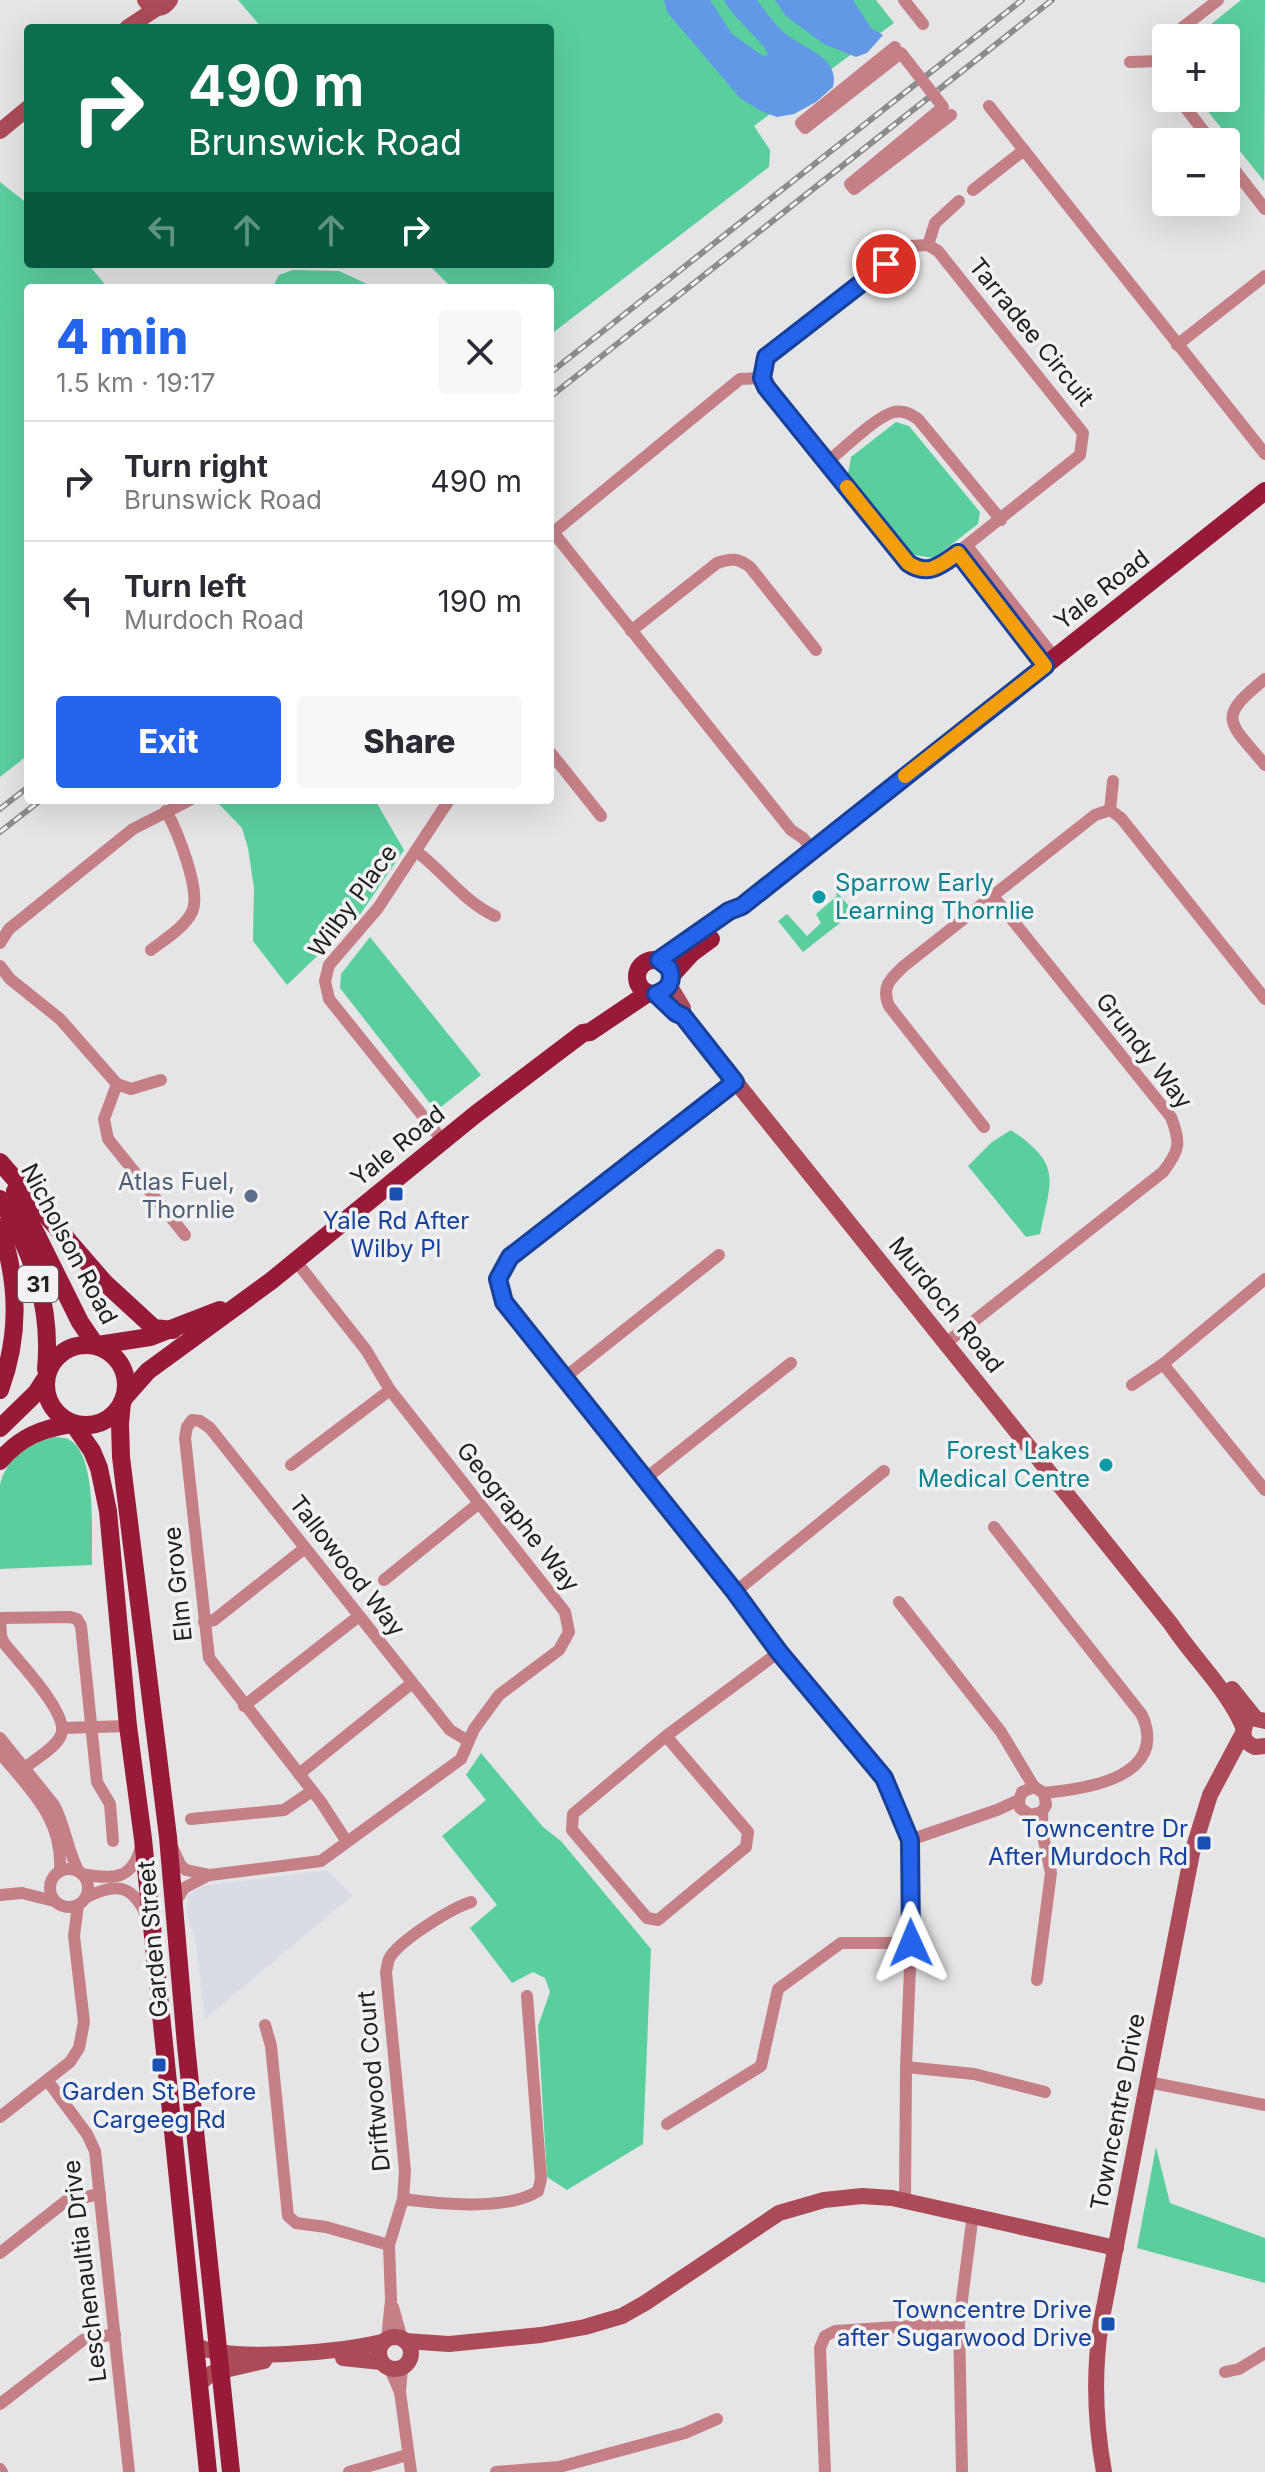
<!DOCTYPE html>
<meta charset="utf-8">
<style>
body{margin:0;font-family:Inter,sans-serif;background:#f7f7f7;color:#2b2b33;height:100vh;display:flex;flex-direction:column;font-size:30px;white-space:nowrap}
*{box-sizing:border-box;margin:0}
p{font-size:26px;color:#7c7c81}
.icon{flex:none;width:44px;height:44px;fill:none;stroke:currentColor;stroke-width:2;stroke-linecap:round;stroke-linejoin:round}
.map{position:relative;flex:1;overflow:hidden}
.side{position:absolute;left:24px;top:284px;width:530px;height:520px;display:flex;flex-direction:column;background:#fff;border-radius:8px;box-shadow:0 8px 32px #0002}
.side>*{flex:none}
.guide{position:absolute;left:24px;top:24px;width:530px;height:244px;border-radius:8px;box-shadow:0 8px 32px #0002;background:#0b6e4f;color:#fff;overflow:hidden}
.buttons{position:absolute;left:1152px;top:24px;display:grid;gap:16px}
.buttons a{display:grid;place-items:center;width:88px;height:88px;border-radius:8px;background:#fff;box-shadow:0 8px 32px #0002;font-size:40px}
.pin{position:absolute;display:grid;place-items:center;width:68px;height:68px;color:#fff;margin:-34px;border:4px solid #fff;border-radius:50%;box-shadow:0 2px 8px #0007}
.me{position:absolute;width:88px;margin:-44px;rotate:359deg;stroke-linejoin:round;filter:drop-shadow(0 0 6px #0008)}
.turn{display:flex;align-items:center;gap:28px;height:168px;padding:0 32px;font-size:36px}
.turn .icon{width:104px;height:104px;stroke-width:2.5}
.turn b{display:block;font-size:56px;line-height:68px}
.lanes{display:flex;align-items:center;height:76px;padding:0 32px;background:#0003;justify-content:center;gap:40px;direction:ltr}
.lanes .off{opacity:.35}
.round{display:grid;place-items:center;flex:none;width:84px;height:84px;border-radius:8px;background:#f7f7f7}
.overview{display:flex;align-items:center;justify-content:space-between;height:136px;padding:0 32px}
h1{font-size:48px;font-weight:800;line-height:60px;color:#2563eb}
.primary-button{display:flex;gap:16px;margin-top:auto;padding:16px 32px}
.primary-button a{flex:1;height:92px;border-radius:8px;background:#2563eb;color:#fff;font-size:32px;font-weight:800;line-height:92px;text-align:center}
.primary-button a+a{background:#f7f7f7;color:#2b2b33}
ul{padding:0;list-style:none}
li{display:flex;align-items:center;gap:24px;height:120px;padding:0 32px;border-top:2px solid #e1e1e2}
li div{flex:1}
li b{display:block;font-size:30px}
li em{font-style:normal}
.map>svg:first-child{display:block}
.built{fill:#d9dbe5}
.green{fill:#5bce9e}
.water{fill:#6298e5}
.lines{fill:none;stroke-linecap:round;stroke-linejoin:round}
.street{stroke:#c48086;stroke-width:12}
.secondary{stroke:#ac4b58;stroke-width:16}
.primary{stroke:#981a39;stroke-width:18}
.rail-casing{stroke:#8b8c8e;stroke-width:6}
.rail{stroke:#f2f2f5;stroke-width:3;stroke-dasharray:9;stroke-linecap:butt}
.street-bridge{stroke:#c48086;stroke-width:12}
.route-casing{stroke:#184099;stroke-width:20}
.route{stroke:#2563eb;stroke-width:14}
.slow{stroke:#f59e0b;stroke-width:14}
.culture-dot{fill:#0f9aa8;stroke:#f2f2f5;stroke-width:3}
.transit-dot{fill:#1a4fb4;stroke:#f2f2f5;stroke-width:3}
.service-dot{fill:#5c6f8a;stroke:#f2f2f5;stroke-width:3}
.labels{text-anchor:middle;stroke-width:7;stroke-linejoin:round;paint-order:stroke}
.shield{fill:#f2f2f5;stroke:#5f6061;stroke-width:2}
.shield-label{font-size:22px;font-weight:bold;fill:#202122}
.street-label{font-size:24px;fill:#202122;stroke:#f2f2f5}
.culture-label{font-size:24px;fill:#0d838f;stroke:#f2f2f5;text-anchor:start}
.service-label{font-size:24px;fill:#4e5e75;stroke:#f2f2f5;text-anchor:end}
.transit-label{font-size:24px;fill:#164399;stroke:#f2f2f5}
</style>
<div class="map">
<svg width="1265" height="2472" viewBox="0 0 1265 2472">
<rect width="100%" height="100%" fill="#e5e5e8"/>
<!-- built -->
<polygon class="built" points="327,1870 353,1895 205,2019 195,1937 187,1917 188,1895 203,1886"/>
<!-- green -->
<g class="green">
<polygon points="238,0 876,0 894,23 754,126 770,150 769,167 550,335 550,288 452,288 428,264 550,264 550,28 262,28"/>
<polygon points="1241,0 1265,0 1264,181 1197,98 1226,98 1226,38 1194,38"/>
<polygon points="0,182 28,204 28,264 88,264 108,288 28,288 28,755 0,777"/>
<polygon points="293,270 339,271 376,288 272,288 279,275"/>
<polygon points="896,422 909,426 980,512 978,524 934,558 914,555 848,474 851,457"/>
<polygon points="223,800 375,800 404,850 359,916 287,985 253,941 254,888 248,848 242,828 218,803"/>
<polygon points="835,890 854,912 803,952 778,921 787,914 807,936 821,923 816,914 837,896"/>
<polygon points="370,937 481,1075 436,1111 340,988 341,974"/>
<path d="M1011,1130c52,35 40,49 29,104l-14,3 -58,-71 24,-24z"/>
<path d="M55,1437c4,1 9,0 13,2 30,14 23,98 24,126l-92,4c0,-24 0,-61 0,-84 5,-26 32,-43 55,-48z"/>
<polygon points="481,1753 543,1827 561,1841 651,1949 643,2144 567,2190 547,2177 538,2026 550,1992 545,1978 533,1972 512,1983 470,1928 497,1905 442,1836 486,1800 466,1775"/>
<polygon points="1156,2147 1170,2203 1265,2238 1265,2283 1137,2248"/>
</g>
<!-- water -->
<g class="water">
<path d="M664,0h46l22,34 31,22 5,-1c-4,-14 -34,-35 -44,-55h33c9,12 18,25 29,34 19,16 54,23 47,53l-17,15 -22,12 -17,3 -14,-5 -23,-14 -73,-86z"/>
<polygon points="775,0 853,0 871,28 883,35 867,53 856,57 824,44 786,16"/>
</g>
<g class="lines">
<!-- street -->
<g class="street">
<polyline points="904,0 923,24"/>
<polyline points="1169,38 1218,0"/>
<path d="M1166,42c-11,14 -9,27 0,41"/>
<polyline points="1130,62 1158,61"/>
<polyline points="1178,98 1212,142"/>
<polyline points="989,106 1265,454"/>
<polyline points="1226,159 1265,209"/>
<polyline points="973,190 1024,150"/>
<polygon points="928,245 938,251 1083,433 1080,455 938,568 928,571 917,569 908,563 766,387 762,378 766,357 909,246"/>
<polyline points="928,245 935,223 959,201"/>
<polyline points="1177,345 1265,276"/>
<path d="M827,462c17,-13 48,-45 67,-50 10,-2 16,2 24,7l83,101"/>
<polyline points="553,532 791,830 803,838 812,849"/>
<polyline points="550,535 740,379 762,378"/>
<polyline points="967,546 1055,658"/>
<polyline points="958,553 1045,666"/>
<path d="M631,631l86,-68c14,-5 21,-5 33,4l66,83"/>
<path d="M1265,679c-50,40 -36,42 0,86"/>
<polyline points="550,752 601,816"/>
<polyline points="1110,810 1113,781"/>
<path d="M416,851c27,20 48,51 79,65"/>
<polyline points="0,943 9,929 133,829 190,800"/>
<path d="M151,950c14,-11 33,-22 41,-38 10,-20 -15,-82 -26,-101"/>
<polyline points="0,966 10,979 60,1019 117,1084 131,1089 161,1080"/>
<polyline points="735,1082 510,1257 498,1279 504,1302 735,1592 779,1652 884,1778 910,1840 911,1943 906,2067 905,2200"/>
<polyline points="117,1084 104,1119 108,1139 185,1235"/>
<path d="M984,1127l-95,-121c-8,-19 1,-27 15,-40l191,-151 15,-5 11,8 144,181"/>
<polyline points="443,1141 329,999 325,981 329,965 378,908 449,800"/>
<path d="M946,1343l217,-171c17,-22 18,-29 8,-55l-178,-221"/>
<polyline points="1163,1364 1265,1490"/>
<polyline points="564,1378 719,1255"/>
<polyline points="1132,1385 1163,1364 1265,1279"/>
<polyline points="291,1465 390,1390"/>
<polyline points="645,1479 791,1363"/>
<path d="M994,1527l148,188c27,62 -55,74 -98,78"/>
<polyline points="384,1580 478,1504"/>
<polyline points="735,1592 884,1471"/>
<polyline points="899,1602 1001,1732 1034,1787"/>
<polyline points="0,1618 70,1617 77,1619 81,1626 97,1782 110,1804 113,1841"/>
<path d="M0,1618l1,18 3,7c13,17 66,71 57,92 -5,13 -26,24 -36,33"/>
<polyline points="204,1622 214,1620 305,1548"/>
<polyline points="244,1706 359,1616"/>
<polyline points="63,1728 128,1726"/>
<polyline points="666,1736 748,1832 746,1847 658,1920 647,1918 572,1830 573,1814 666,1736 779,1652"/>
<path d="M0,1738l54,67c12,22 13,46 25,67"/>
<path d="M0,1753c31,38 63,65 60,118"/>
<polyline points="299,1774 412,1683"/>
<polyline points="1030,1815 1042,1812 1046,1805 1044,1793 1034,1787 1022,1792 1019,1800 1020,1808 1030,1815 1041,1833"/>
<polyline points="191,1819 284,1810 312,1791"/>
<polyline points="910,1840 997,1810 1019,1800"/>
<polyline points="347,1842 321,1802 209,1658 185,1438 187,1427 192,1420 200,1421 210,1428 450,1730 468,1741"/>
<polyline points="173,1849 181,1866 186,1870 210,1875 321,1861 461,1759 474,1729 499,1695 559,1650 569,1632 565,1612 390,1390 366,1350 295,1260"/>
<circle cx="69" cy="1888" r="19"/>
<path d="M82,1874c31,6 51,6 59,-28"/>
<polyline points="0,1895 22,1893 54,1901"/>
<path d="M87,1897c30,-15 46,-12 60,20"/>
<polyline points="174,1904 184,1888 207,1876"/>
<polyline points="1037,1980 1051,1873 1043,1836 1042,1812"/>
<polyline points="265,2025 271,2046 288,2216 296,2223 326,2227 389,2245"/>
<polyline points="906,2067 974,2074 1045,2092"/>
<polyline points="47,2080 87,2134 95,2151 129,2472"/>
<polyline points="1148,2082 1265,2105"/>
<polyline points="0,2117 70,2062 79,2048 84,2022 74,1936 78,1905"/>
<polyline points="667,2124 761,2066 778,1989 841,1943 911,1943"/>
<path d="M403,2199c35,5 105,12 135,-8l3,-12 -14,-183"/>
<polyline points="0,2253 66,2201 100,2194"/>
<polyline points="393,2307 402,2339"/>
<path d="M387,2339l4,-39 -2,-55 14,-46 2,-28 -19,-199c1,-3 2,-11 3,-13 9,-18 63,-51 82,-57"/>
<polyline points="402,2368 400,2392 411,2472"/>
<polyline points="390,2369 400,2392"/>
<polyline points="1225,2372 1239,2369 1265,2353"/>
<polyline points="0,2404 83,2340 115,2334"/>
<polyline points="0,2469 2,2472"/>
<polyline points="349,2472 407,2455"/>
<polyline points="496,2472 559,2467 685,2433 717,2419"/>
<polyline points="825,2472 820,2348 825,2336 835,2331 959,2323"/>
<polyline points="962,2472 959,2323 973,2214"/>
</g>
<!-- secondary -->
<g class="secondary">
<path d="M145,0c7,11 18,11 25,0"/>
<polyline points="127,28 157,8"/>
<polyline points="0,131 28,108"/>
<path d="M669,985l14,23v8l488,608c23,35 57,66 73,105"/>
<polyline points="656,994 676,1013 683,1016"/>
<polyline points="1232,1689 1256,1719 1265,1721"/>
<path d="M1245,1726c-4,10 0,17 10,21l10,-1"/>
<circle cx="395" cy="2353" r="16"/>
<polyline points="405,2341 449,2344 541,2335 585,2327 622,2316 645,2303 779,2213 824,2200 862,2196 892,2198 1116,2248"/>
<path d="M195,2345c32,18 150,7 187,-3"/>
<polyline points="343,2358 381,2362"/>
<polyline points="199,2384 212,2373 264,2361"/>
<path d="M1104,2472c-9,-50 -11,-98 -3,-149l91,-470 18,-58 33,-62"/>
</g>
<!-- primary -->
<g class="primary">
<circle cx="654" cy="977" r="17"/>
<polyline points="659,960 729,911 742,906 1265,491"/>
<polyline points="671,976 692,953 711,939"/>
<polyline points="0,1162 104,1282 154,1328 173,1330"/>
<polyline points="15,1191 80,1322 95,1344"/>
<path d="M0,1199c33,53 52,108 46,170"/>
<path d="M0,1227c19,56 20,108 0,163"/>
<circle cx="86" cy="1385" r="40"/>
<polyline points="98,1345 150,1337 220,1310"/>
<polyline points="124,1398 148,1371 271,1281 476,1114 583,1033 590,1032 648,993"/>
<polyline points="122,1402 120,1424 121,1457 168,1837 186,2045 231,2472"/>
<polyline points="74,1425 92,1451 99,1468 108,1511 128,1726 143,1839 208,2472"/>
<polyline points="0,1428 36,1393 45,1379"/>
<path d="M0,1461c20,-24 41,-32 71,-37"/>
</g>
<!-- rail casing -->
<g class="rail-casing">
<g id="rail">
<polyline points="550,373 1022,0"/>
<polyline points="550,397 1052,0"/>
<polyline points="0,809 28,787"/>
<polyline points="0,832 41,800"/>
</g>
</g>
<!-- rail -->
<use href="#rail" class="rail"/>
<!-- street-bridge -->
<polyline class="street-bridge" points="895,47 801,123 805,128 901,53 943,107 850,184 854,189 951,115"/>
</g>
<g class="lines">
<!-- route casing -->
<g class="route-casing">
<path id="route" d="M886,264l-120,93 -4,21 4,9 142,176c20,14 33,2 50,-10l87,113 -303,240 -13,5 -70,49 10,8c5,12 0,22 -13,26l20,19 7,3 52,66 -225,175 -12,22 6,23 231,290 44,60 105,126 26,62 1,103"/>
</g>
<!-- route -->
<use href="#route" class="route"/>
<!-- slow -->
<path class="slow" d="M847,487l61,76c20,14 33,2 50,-10l87,113 -140,110"/>
</g>
<!-- markers -->
<g class="culture-dot">
<circle cx="819" cy="897" r="8"/>
<circle cx="1106" cy="1465" r="8"/>
</g>
<g class="transit-dot">
<rect x="388" y="1186" width="16" height="16" rx="4"/>
<rect x="1196" y="1835" width="16" height="16" rx="4"/>
<rect x="151" y="2057" width="16" height="16" rx="4"/>
<rect x="1100" y="2316" width="16" height="16" rx="4"/>
</g>
<circle class="service-dot" cx="251" cy="1196" r="8"/>
<g class="labels">
<!-- shield labels -->
<rect class="shield" x="18" y="1266" width="40" height="36" rx="6"/>
<g class="shield-label">
<text x="38" y="1292">31</text>
</g>
<!-- street labels -->
<g class="street-label">
<text transform="translate(1031 332) rotate(51)" y="8">Tarradee Circuit</text>
<text transform="translate(1102 590) rotate(-38)" y="8">Yale Road</text>
<text transform="translate(353 901) rotate(-54)" y="8">Wilby Place</text>
<text transform="translate(1144 1051) rotate(52)" y="8">Grundy Way</text>
<text transform="translate(398 1146) rotate(-39)" y="8">Yale Road</text>
<text transform="translate(69 1244) rotate(62)" y="8">Nicholson Road</text>
<text transform="translate(946 1305) rotate(51)" y="8">Murdoch Road</text>
<text transform="translate(518 1517) rotate(52)" y="8">Geographe Way</text>
<text transform="translate(347 1566) rotate(52)" y="8">Tallowood Way</text>
<text transform="translate(178 1584) rotate(-96)" y="8">Elm Grove</text>
<text transform="translate(153 1939) rotate(-95)" y="8">Garden Street</text>
<text transform="translate(374 2081) rotate(-95)" y="8">Driftwood Court</text>
<text transform="translate(1118 2112) rotate(-79)" y="8">Towncentre Drive</text>
<text transform="translate(85 2271) rotate(-97)" y="8">Leschenaultia Drive</text>
</g>
<!-- culture labels -->
<g class="culture-label">
<text x="835" y="891">Sparrow Early<tspan x="835" dy="28">Learning Thornlie</tspan></text>
<text x="1090" y="1459" text-anchor="end">Forest Lakes<tspan x="1090" dy="28">Medical Centre</tspan></text>
</g>
<!-- service labels -->
<g class="service-label">
<text x="235" y="1190">Atlas Fuel,<tspan x="235" dy="28">Thornlie</tspan></text>
</g>
<!-- transit labels -->
<g class="transit-label">
<text x="396" y="1229">Yale Rd After<tspan x="396" dy="28">Wilby Pl</tspan></text>
<text x="1188" y="1837" text-anchor="end">Towncentre Dr<tspan x="1188" dy="28">After Murdoch Rd</tspan></text>
<text x="159" y="2100">Garden St Before<tspan x="159" dy="28">Cargeeg Rd</tspan></text>
<text x="1092" y="2318" text-anchor="end">Towncentre Drive<tspan x="1092" dy="28">after Sugarwood Drive</tspan></text>
</g>
</g>
</svg>
<div class="buttons">
<a>+</a>
<a>−</a>
</div>
<div class="pin" style="left:886px;top:264px;background:#d93025"><svg class="icon" aria-label="arrive" viewBox="0 0 24 24"><path d="M6 21V4h12l-3 4 3 4H6"/></svg></div>
<svg class="me" style="left:911px;top:1943px" viewBox="-20 -20 40 40"><path d="M0-17L14 15 0 8-14 15z" fill="#2563eb" stroke="#fff" stroke-width="4"/></svg>
<div class="guide">
<div class="turn"><svg class="icon" aria-label="right" viewBox="0 0 24 24"><path d="M7 20v-9h11M14 6l5 5-5 5"/></svg><div><b>490 m</b>Brunswick Road</div></div>
<div class="lanes"><svg class="icon off" aria-label="left" viewBox="0 0 24 24"><path d="M17 20v-9H6M10 6l-5 5 5 5"/></svg><svg class="icon off" aria-label="ahead" viewBox="0 0 24 24"><path d="M12 20V5M6 11l6-6 6 6"/></svg><svg class="icon off" aria-label="ahead" viewBox="0 0 24 24"><path d="M12 20V5M6 11l6-6 6 6"/></svg><svg class="icon" aria-label="right" viewBox="0 0 24 24"><path d="M7 20v-9h11M14 6l5 5-5 5"/></svg></div>
</div>
<section class="side">
<div class="overview"><div><h1>4 min</h1><p>1.5 km · 19:17</p></div><a class="round"><svg class="icon" aria-label="close" viewBox="0 0 24 24"><path d="M6 6l12 12M18 6L6 18"/></svg></a></div>
<ul>
<li><svg class="icon" aria-label="right" viewBox="0 0 24 24"><path d="M7 20v-9h11M14 6l5 5-5 5"/></svg><div><b>Turn right</b><p>Brunswick Road</p></div><em>490 m</em></li>
<li><svg class="icon" aria-label="left" viewBox="0 0 24 24"><path d="M17 20v-9H6M10 6l-5 5 5 5"/></svg><div><b>Turn left</b><p>Murdoch Road</p></div><em>190 m</em></li>
</ul>
<div class="primary-button"><a>Exit</a><a>Share</a></div>
</section>
</div>
